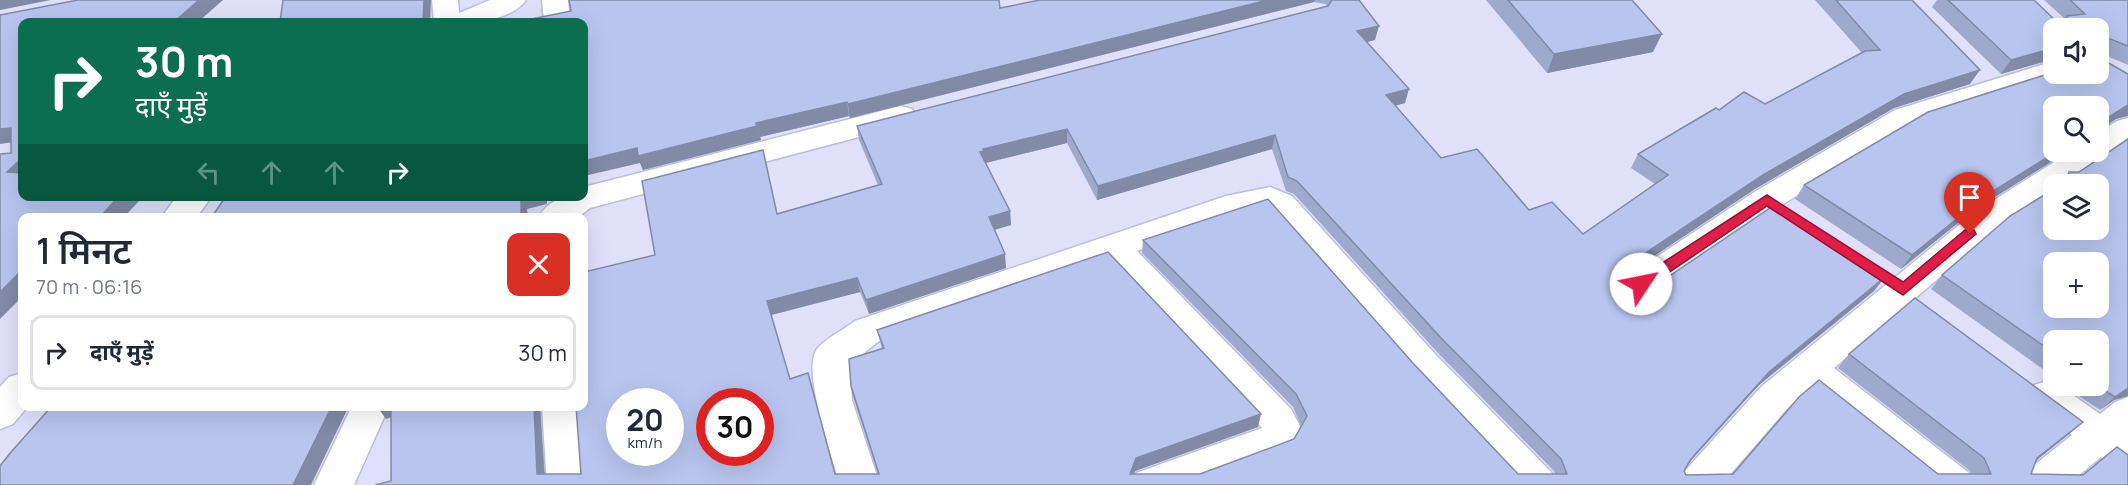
<!DOCTYPE html>
<html lang="hi">
<meta charset="utf-8">
<style>
body{margin:0;font-family:Manrope,"Noto Sans Devanagari",sans-serif;background:#f2f2f3;color:#1f2937;height:100vh;display:flex;flex-direction:column;font-size:22px;white-space:nowrap}
*{box-sizing:border-box;margin:0}
p{font-size:20px;color:#747a83}
.icon{flex:none;width:33px;height:33px;fill:none;stroke:currentColor;stroke-width:2;stroke-linecap:round;stroke-linejoin:round}
.map{position:relative;flex:1;overflow:hidden}
.drawer{position:absolute;left:18px;top:213px;width:570px;height:198px;display:flex;flex-direction:column;background:#fff;border-radius:12px;box-shadow:0 6px 24px #0002}
.drawer>*{flex:none}
.banner{position:absolute;left:18px;top:18px;width:570px;height:183px;border-radius:12px;box-shadow:0 6px 24px #0002;background:#0b6e4f;color:#fff;overflow:hidden}
.tools{position:absolute;left:2043px;top:18px;display:grid;gap:12px}
.tools a{display:grid;place-items:center;width:66px;height:66px;border-radius:12px;background:#fff;box-shadow:0 6px 24px #0002;font-size:30px}
.speed{position:absolute;left:606px;top:388px;display:flex;gap:12px;font-size:30px;font-weight:700;text-align:center}
.speed>*{display:grid;place-content:center;width:78px;height:78px;border-radius:50%;background:#fff;box-shadow:0 6px 24px #0002;line-height:1}
.speed small{font-size:15px;font-weight:400}
.speed .limit{border:9px solid #d22;background:#fff;color:#111}
.pin{position:absolute;display:grid;place-items:center;width:51px;height:51px;color:#fff;margin:-62px -26px;border-radius:50% 50% 50% 0;rotate:-45deg;box-shadow:0 0 6px #0007}
.pin .icon{rotate:45deg}
.me{position:absolute;width:66px;margin:-33px;rotate:56deg;stroke-linejoin:round;filter:drop-shadow(0 0 4px #0008)}
.turn{display:flex;align-items:center;gap:21px;height:126px;padding:0 18px;font-size:27px}
.turn .icon{width:78px;height:78px;stroke-width:2.5}
.turn b{display:block;font-size:42px;line-height:51px}
.lanes{display:flex;align-items:center;height:57px;padding:0 18px;background:#0003;justify-content:center;gap:30px;direction:ltr}
.lanes .off{opacity:.35}
.round{display:grid;place-items:center;flex:none;width:63px;height:63px;border-radius:12px;background:#f2f2f3}
.overview{display:flex;align-items:center;justify-content:space-between;height:102px;padding:0 18px}
h1{font-size:36px;font-weight:600;line-height:45px}
ul{padding:0;list-style:none}
li{display:flex;align-items:center;gap:18px;height:75px;margin:0 12px 9px;padding:0 6px;border:3px solid #e0e1e3;border-radius:12px}
li div{flex:1}
li b{display:block;font-size:22px}
li em{font-style:normal}
.map>svg:first-child{display:block}
.lines{fill:none;stroke-linecap:round;stroke-linejoin:round}
.street-casing{stroke:#bbbfdb;stroke-width:3}
.secondary-casing{stroke:#bbc1e3;stroke-width:3}
.street{fill:#fff;fill-rule:evenodd}
.secondary{fill:#fff;fill-rule:evenodd}
.wall{fill:#9fa9ce;fill-rule:evenodd}
.shaded-wall{fill:#828aa7}
.building{fill:#b9c5ef;stroke:#828aa7;stroke-width:1.5;fill-rule:evenodd}
.route{fill:#e11d48;stroke:#92132f;stroke-width:1.5}
</style>
<div class="map">
<svg width="2128" height="485" viewBox="0 0 2128 485">
<rect width="100%" height="100%" fill="#e0e0fb"/>
<g class="lines">
<!-- street casing -->
<g class="street-casing">
<g id="street">
<polygon points="432,0 458,0 460,22 434,22"/>
<polygon points="542,0 568,0 570,22 544,22"/>
<polygon points="2054,61 2054,74 2066,74 2064,77 1917,124 1778,207 1653,293 1641,297 1629,293 1624,284 1629,275 1756,191 1895,110"/>
<path d="M901,106l11,3 4,7 -4,7 -322,85 -13,10h-39c11,-19 26,-22 46,-22v-9z"/>
<polygon points="2128,118 2128,142 2065,184 2054,184 2054,192 1997,228 1834,368 1969,473 1975,485 1926,485 1808,390 1787,409 1721,485 1677,485 1683,473 1761,387 1975,212 2070,152 2098,152 2098,133 2117,121"/>
<path d="M1270,187l22,9 143,158 117,119 6,12h-45l-104,-111 -143,-164 -26,5 -103,36 154,158 10,19 -11,22 -93,35h-67l6,-12 126,-45 -155,-166 -228,79 -30,24 3,35 28,85h-40c-7,-26 -39,-115 -23,-136 9,-11 26,-19 38,-28l371,-125z"/>
<polygon points="2047,381 2054,386 2060,386 2100,414 2115,402 2128,397 2128,472 2114,467 2101,457 2067,485 2018,485 2024,473 2072,435 2034,407 2029,396 2034,385"/>
<polygon points="352,406 389,406 354,485 314,485"/>
<polygon points="542,406 580,406 587,485 547,485"/>
</g>
</g>
<!-- secondary casing -->
<g class="secondary-casing">
<g id="secondary">
<path d="M490,0h36c-13,20 -55,24 -78,22l4,-6z"/>
<polygon points="177,196 212,196 196,218 161,218"/>
<polygon points="22,373 22,406 28,406 13,424 0,429 0,387 9,377"/>
</g>
</g>
<!-- street -->
<use href="#street" class="street"/>
<!-- secondary -->
<use href="#secondary" class="secondary"/>
</g>
<!-- wall -->
<g class="wall">
<path d="M1040,0h319l16,40 -8,2 38,61 -10,3 46,52 88,52 54,24 72,-50 -24,-16 7,-14 81,-44 46,-6 97,-51 -47,-53h97l58,84 -76,24 -139,81 -125,83 6,9 14,4 224,6 -115,94 -71,79 -4,7 2,4 285,-1 -1,-3 -132,-103 11,-14 234,68 -46,38 -6,14 52,1 45,10 -1737,-4v-64l-5,2 -9,-13h163l5,68h36l74,-219 123,-42 100,-28 -19,-45 -2,-14 471,-120 -3,-2 -11,-2 -464,116 -1,-2 -89,21 1,3 -118,30 -3,-7 360,-155zM1067,143l30,57 175,-51 14,42 8,3 143,158 117,119 1,3h-37l-106,-112 -269,-122 -1,13 151,154 8,19 -7,13 -94,35h-66l1,-3 123,-44 -381,-97 5,19 -31,37 3,14 24,74h-43l-45,-95 -19,-64 89,-23 9,22 137,-46 -12,-38 17,-5 -1,-14 -24,-48z"/>
<polygon points="1486,0 1632,0 1653,52 1547,73"/>
<polygon points="1937,0 2034,0 2057,22 2062,22 2065,19 2044,0 2128,0 2128,65 2107,56 2107,62 2116,119 2109,124 2108,136 2098,147 2098,106 2054,152 2067,152 1974,210 1901,269 1795,199 1804,185 2098,74 2054,28 2054,59 2001,74 1932,7"/>
<polygon points="2128,139 2128,396 2114,400 2100,410 2064,386 2098,386 2054,340 2054,377 1931,289 1942,275 2098,184 2058,184 2069,172 2079,172"/>
</g>
<!-- shaded-wall -->
<g class="shaded-wall">
<polygon points="0,0 51,0 0,10"/>
<polygon points="199,0 223,0 198,22 174,22"/>
<polygon points="424,0 431,0 430,22 423,22"/>
<polygon points="1268,0 1315,0 1314,2 850,118 848,104"/>
<polygon points="1379,26 1375,40 1354,45 1357,31"/>
<polygon points="1662,34 1653,52 1547,73 1554,54"/>
<polygon points="2054,48 2053,59 2001,74 2011,60"/>
<polygon points="1980,70 1970,84 1894,108 1755,189 1627,274 1635,260 1763,175 1904,94"/>
<polygon points="1409,89 1405,103 1382,109 1386,95"/>
<polygon points="847,102 849,116 760,137 756,123"/>
<polygon points="2128,105 2128,116 2116,119 2098,130 2109,117"/>
<polygon points="757,126 761,140 643,170 640,163 584,176 584,161 637,148"/>
<polygon points="11,128 22,141 0,144 0,129"/>
<polygon points="1067,129 1067,143 985,163 980,152 983,149"/>
<polygon points="1275,135 1272,149 1097,200 1098,186"/>
<polygon points="2056,152 2067,152 1974,210 1901,269 1912,255 1985,196"/>
<polygon points="22,158 22,183 7,172"/>
<polygon points="119,196 139,196 141,199 123,218 99,218"/>
<polygon points="521,196 547,196 547,204 527,209 528,218 521,218"/>
<polygon points="1010,211 1011,225 990,231 989,217"/>
<polygon points="1005,254 1006,268 869,314 866,300"/>
<polygon points="22,270 22,297 0,319 0,292"/>
<polygon points="1885,277 1874,291 1759,385 1681,471 1691,459 1769,372"/>
<polygon points="857,278 860,292 771,315 767,301"/>
<polygon points="2128,388 2128,396 2114,400 2100,410 2115,397"/>
<polygon points="332,406 349,406 311,485 293,485"/>
<polygon points="377,406 395,406 401,414 386,419"/>
<polygon points="534,406 540,406 545,485 537,474"/>
<polygon points="1261,414 1258,427 1135,471 1129,485 1130,474 1136,458"/>
<polygon points="2083,422 2068,435 2023,471 2037,458"/>
</g>
<!-- building -->
<g class="building">
<polygon points="78,0 199,0 174,22 22,22 22,158 7,172 22,173 22,196 119,196 99,218 22,218 22,270 0,292 0,154 11,153 11,128 0,129 0,15"/>
<polygon points="283,0 424,0 423,22 280,22"/>
<polygon points="569,0 999,0 1000,8 1040,0 1268,0 848,104 847,102 756,123 757,126 638,156 637,148 584,161 584,22 517,22 571,11"/>
<path d="M1332,0h27l20,26 -22,5 52,58 -23,6 55,63 36,-9 52,61 23,-8 31,32 85,-59 -30,-21 78,-46 3,2 25,-18 21,12 100,-53 15,-1 -44,-50h76l68,70 -76,24 -141,81 -128,85 -5,11 6,10 14,4 12,-4 114,-77 109,73 -116,95 -78,87 -7,12 2,4 47,-1 66,-77 20,-17 119,94h53l-7,-16 -135,-104 66,-56 168,124 -46,36 -6,16 52,1 34,-28 11,8v30h-1753l16,-4v-75h143l3,68h44l-5,-68h8v-134l71,-17 -13,-74 121,-31 14,64 105,-30 -25,-58 471,-120zM1067,129l31,57 177,-51 13,42 9,4 145,158 119,120 6,15h-49l-106,-112 -144,-163 -125,41 153,154 11,22 -13,23 -94,35h-70l6,-16 125,-44 -153,-162 -231,78 7,18 -35,11 2,27 28,88h-44l-27,-101 -18,6 -23,-78 90,-23 9,22 139,-46 -16,-37 21,-6 -30,-59 4,-1 -1,-2zM620,402h50v51h-50zM710,402h50v51h-50z"/>
<polygon points="1508,0 1632,0 1662,34 1554,54"/>
<polygon points="1948,0 2034,0 2057,22 2066,23 2067,16 2085,14 2070,0 2128,0 2128,46 2108,38 2107,62 2128,74 2128,105 2109,117 2108,136 2098,136 2098,106 2054,106 2054,152 2056,152 1985,196 1912,255 1804,185 1928,112 2054,72 2054,74 2098,74 2098,28 2054,28 2054,48 2011,60"/>
<path d="M2128,139v249l-13,9 -17,-11v-46h-44v13l-112,-78 68,-59 44,-27v41h44v-46h-38l8,-4 1,-8h10zM2054,262h44v46h-44z"/>
<polygon points="226,196 521,196 521,218 211,218"/>
<polygon points="52,406 332,406 293,485 0,485 0,466 11,452"/>
</g>
<!-- route -->
<polygon class="route" points="1767,195 1903,282 1965,230 1974,230 1976,234 1903,295 1767,206 1646,288 1636,288 1636,280"/>
</svg>
<div class="tools">
<a><svg class="icon" aria-label="sound" viewBox="0 0 24 24"><path d="M4 9h4l5-4v14l-5-4H4zM17 9q2 3 0 6"/></svg></a>
<a><svg class="icon" aria-label="search" viewBox="0 0 24 24"><circle cx="10" cy="10" r="6"/><path d="M15 15l6 6"/></svg></a>
<a><svg class="icon" aria-label="layers" viewBox="0 0 24 24"><path d="M12 4l9 5-9 5-9-5zM3 14l9 5 9-5"/></svg></a>
<a>+</a>
<a>−</a>
</div>
<div class="speed"><div>20<small>km/h</small></div><div class="limit">30</div></div>
<div class="pin" style="left:1970px;top:234px;background:#d93025"><svg class="icon" aria-label="arrive" viewBox="0 0 24 24"><path d="M6 21V4h12l-3 4 3 4H6"/></svg></div>
<svg class="me" style="left:1641px;top:284px" viewBox="-20 -20 40 40"><circle r="19" fill="#fff"/><path d="M0-13L10 11 0 6-10 11z" fill="#e11d48"/></svg>
<div class="banner">
<div class="turn"><svg class="icon" aria-label="right" viewBox="0 0 24 24"><path d="M7 20v-9h11M14 6l5 5-5 5"/></svg><div><b>30 m</b>दाएँ मुड़ें</div></div>
<div class="lanes"><svg class="icon off" aria-label="left" viewBox="0 0 24 24"><path d="M17 20v-9H6M10 6l-5 5 5 5"/></svg><svg class="icon off" aria-label="ahead" viewBox="0 0 24 24"><path d="M12 20V5M6 11l6-6 6 6"/></svg><svg class="icon off" aria-label="ahead" viewBox="0 0 24 24"><path d="M12 20V5M6 11l6-6 6 6"/></svg><svg class="icon" aria-label="right" viewBox="0 0 24 24"><path d="M7 20v-9h11M14 6l5 5-5 5"/></svg></div>
</div>
<section class="drawer">
<div class="overview"><div><h1>1 मिनट</h1><p>70 m · 06:16</p></div><a class="round" style="background:#d93025;color:#fff"><svg class="icon" aria-label="close" viewBox="0 0 24 24"><path d="M6 6l12 12M18 6L6 18"/></svg></a></div>
<ul>
<li><svg class="icon" aria-label="right" viewBox="0 0 24 24"><path d="M7 20v-9h11M14 6l5 5-5 5"/></svg><div><b>दाएँ मुड़ें</b></div><em>30 m</em></li>
</ul>
</section>
</div>
